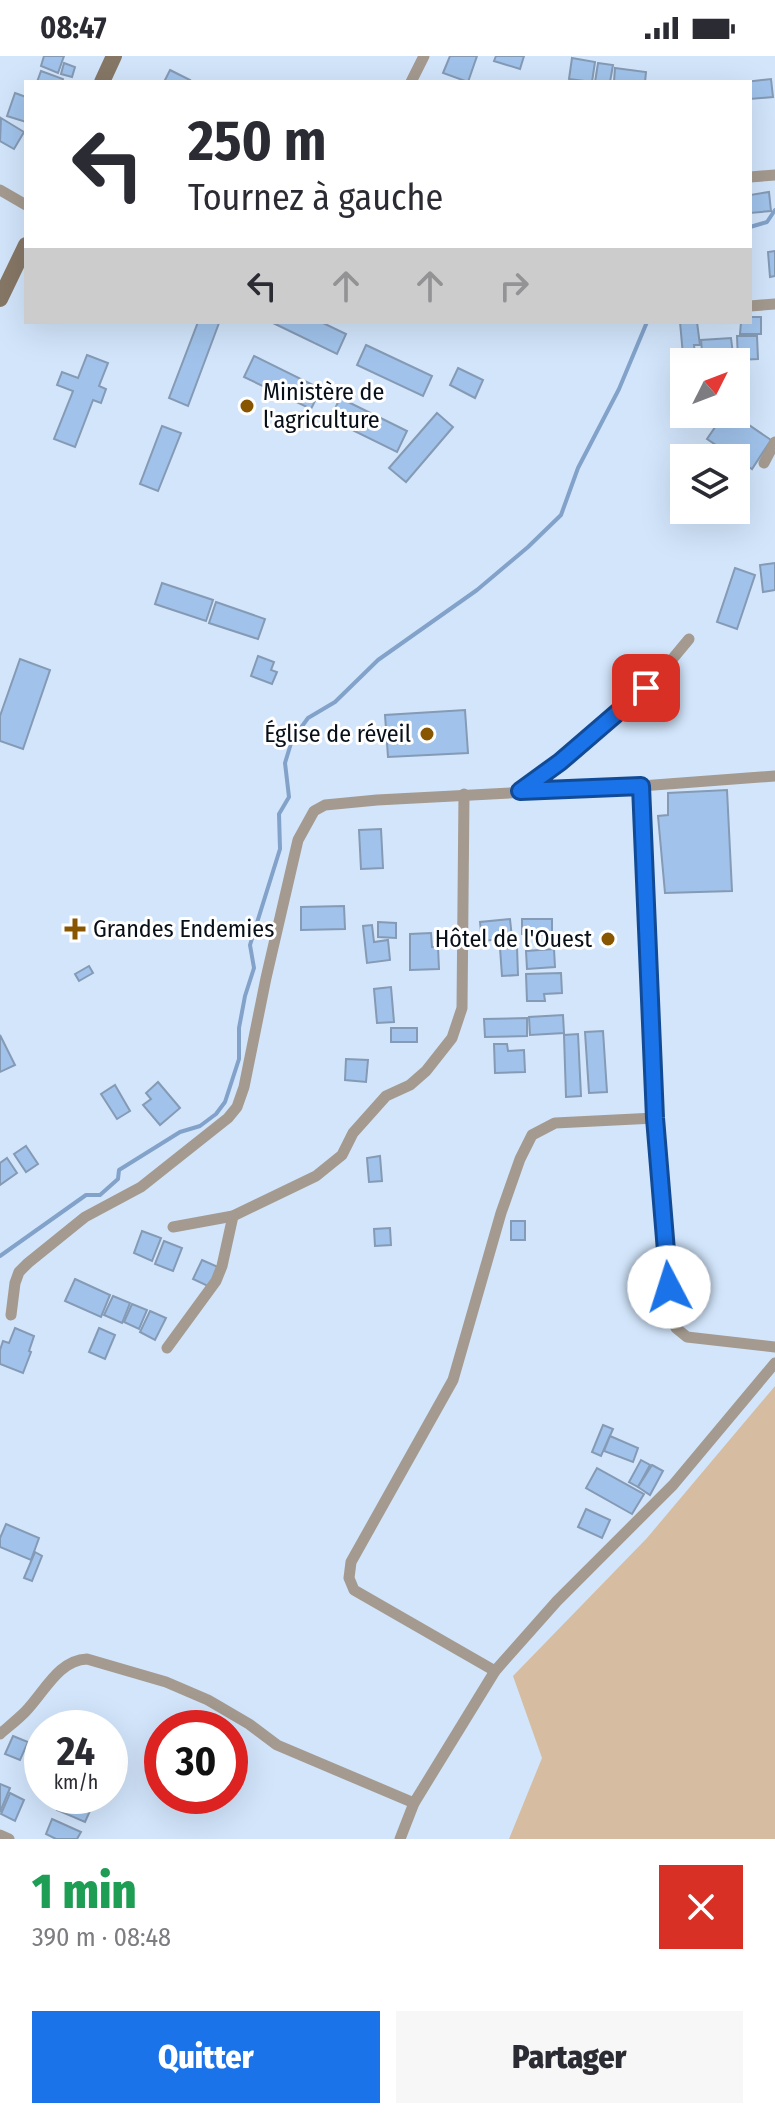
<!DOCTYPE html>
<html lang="fr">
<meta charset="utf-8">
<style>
body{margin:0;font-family:"Fira Sans Condensed",sans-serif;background:#f7f7f7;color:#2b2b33;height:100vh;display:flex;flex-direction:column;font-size:30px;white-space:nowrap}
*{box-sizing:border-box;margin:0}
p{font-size:26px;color:#7c7c81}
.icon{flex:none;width:44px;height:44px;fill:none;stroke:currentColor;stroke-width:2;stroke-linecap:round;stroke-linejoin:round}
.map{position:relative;height:1783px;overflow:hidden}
.side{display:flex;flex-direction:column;background:#fff;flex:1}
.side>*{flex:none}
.banner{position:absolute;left:24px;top:24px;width:728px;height:244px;border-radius:0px;box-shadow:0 8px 32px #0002;background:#fff;color:#2b2b33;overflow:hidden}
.needle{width:52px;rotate:48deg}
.buttons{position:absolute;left:670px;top:292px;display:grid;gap:16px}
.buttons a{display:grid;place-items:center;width:80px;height:80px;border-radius:0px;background:#fff;box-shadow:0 8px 32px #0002;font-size:40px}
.speed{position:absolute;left:24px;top:1654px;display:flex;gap:16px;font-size:40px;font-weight:700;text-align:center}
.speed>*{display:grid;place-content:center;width:104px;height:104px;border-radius:50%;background:#fff;box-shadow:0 8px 32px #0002;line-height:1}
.speed small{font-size:20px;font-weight:400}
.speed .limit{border:12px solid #d22;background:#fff;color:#111}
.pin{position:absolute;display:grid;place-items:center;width:68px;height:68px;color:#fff;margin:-34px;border-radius:16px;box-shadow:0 4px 12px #0006}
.me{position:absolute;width:88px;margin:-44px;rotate:355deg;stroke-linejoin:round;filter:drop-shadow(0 0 6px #0008)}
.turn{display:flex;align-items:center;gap:28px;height:168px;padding:0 32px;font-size:36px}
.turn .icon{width:104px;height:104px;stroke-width:2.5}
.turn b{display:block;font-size:56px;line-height:68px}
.lanes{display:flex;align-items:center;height:76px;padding:0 32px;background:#0003;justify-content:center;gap:40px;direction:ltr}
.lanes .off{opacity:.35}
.round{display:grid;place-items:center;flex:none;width:84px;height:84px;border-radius:0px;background:#f7f7f7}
.headline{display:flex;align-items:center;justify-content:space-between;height:136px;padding:0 32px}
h1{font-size:48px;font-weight:800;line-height:60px;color:#1e9e55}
.primary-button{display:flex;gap:16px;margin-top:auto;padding:16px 32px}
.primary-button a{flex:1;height:92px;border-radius:0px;background:#1a73e8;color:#fff;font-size:32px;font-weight:800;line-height:92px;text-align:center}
.primary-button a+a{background:#f7f7f7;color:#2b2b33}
.status{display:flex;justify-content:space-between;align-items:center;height:56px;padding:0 40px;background:#fff;direction:ltr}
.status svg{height:22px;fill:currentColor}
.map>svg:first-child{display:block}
.green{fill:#d6bda1}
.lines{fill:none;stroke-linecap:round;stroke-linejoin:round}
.stream{stroke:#82a2c9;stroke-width:4}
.building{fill:#a1c3eb;stroke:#859ab4;stroke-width:2}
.street{stroke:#a49a8f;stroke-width:11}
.secondary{stroke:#867766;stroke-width:16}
.route-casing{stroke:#114b97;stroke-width:20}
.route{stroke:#1a73e8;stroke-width:14}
.poi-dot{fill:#850;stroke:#fff;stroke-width:3}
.labels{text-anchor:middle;stroke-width:6;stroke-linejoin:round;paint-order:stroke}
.poi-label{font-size:24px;fill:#070f18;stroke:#fff;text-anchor:start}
</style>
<div class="status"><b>08:47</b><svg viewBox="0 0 49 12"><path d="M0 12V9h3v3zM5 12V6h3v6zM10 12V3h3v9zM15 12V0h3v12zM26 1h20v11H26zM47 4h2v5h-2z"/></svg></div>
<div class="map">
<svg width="775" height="1783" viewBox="0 0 775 1783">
<rect width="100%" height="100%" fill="#d2e5fb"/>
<!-- green -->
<polygon class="green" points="775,1330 775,1783 509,1783 542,1702 513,1620 647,1482"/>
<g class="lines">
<!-- stream -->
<g class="stream">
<polyline points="750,171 767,166 775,154"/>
<polyline points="0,1200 86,1139 100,1139 118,1123 119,1114 180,1076 200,1070 216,1058 225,1046 239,1003 239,972 245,940 254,912 250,889 280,793 279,758 289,741 285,707 292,684 308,662 335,646 378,604 477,534 528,491 561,459 578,412 619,333 647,266"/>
</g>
</g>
<!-- building -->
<g class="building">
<polygon points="44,0 64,0 58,17 41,10"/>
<polygon points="450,0 477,0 468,26 443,17"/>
<polygon points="496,0 524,0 520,13 494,5"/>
<polygon points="572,2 595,6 592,26 569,23"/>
<polygon points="64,7 75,11 72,21 61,18"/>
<polygon points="598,7 613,9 610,26 595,26"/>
<polygon points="615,12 646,16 645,26 614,26"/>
<polygon points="170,14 190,24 189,26 164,26"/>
<polygon points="41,15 63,23 62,26 37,26"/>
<polygon points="771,23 773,41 750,43 750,26 745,26"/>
<polygon points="15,37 26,41 26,66 7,60"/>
<polygon points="1,62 24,76 14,93 0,85"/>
<polygon points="769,136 771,155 750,157 750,139"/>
<polygon points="775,195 775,220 770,221 768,196"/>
<polygon points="750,261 761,261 761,278 740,278 741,266 750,266"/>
<polygon points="198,266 219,267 188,350 169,342"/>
<polygon points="271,266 321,266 346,278 337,298"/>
<polygon points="680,266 697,266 700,289 694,289 695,297 683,299"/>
<polygon points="737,280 757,280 758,303 738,304"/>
<polygon points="731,282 734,306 703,306 701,284"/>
<polygon points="366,289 432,320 423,340 357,309"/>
<polygon points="87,299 108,307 99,330 106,333 101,347 93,344 75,391 54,383 73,335 57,329 62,316 78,322"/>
<polygon points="254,300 321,333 311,353 244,321"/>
<polygon points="458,312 483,324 475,342 450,329"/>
<polygon points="340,342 407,375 397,396 330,363"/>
<polygon points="437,357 453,371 406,426 389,412"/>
<polygon points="724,358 733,358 771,384 752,413 707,383"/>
<polygon points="162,370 181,377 158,435 140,428"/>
<polygon points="775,507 775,534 763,536 760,509"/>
<polygon points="735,512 755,519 737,573 717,566"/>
<polygon points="162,527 213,544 206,565 155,548"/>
<polygon points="216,546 265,563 258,583 209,567"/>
<polygon points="258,600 274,606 271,614 277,616 272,628 251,620"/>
<polygon points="20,603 50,614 23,693 0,685 0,660"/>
<polygon points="465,654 468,697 388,701 385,659"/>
<polygon points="727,734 732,835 665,837 658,760 668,759 668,737"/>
<polygon points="381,773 383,812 361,813 359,774"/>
<polygon points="344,850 345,873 301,874 301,851"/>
<polygon points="510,863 512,882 482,885 480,866"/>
<polygon points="522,863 552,863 552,879 522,878"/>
<polygon points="378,866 396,867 396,882 378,881"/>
<polygon points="372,869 374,886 388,884 390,904 367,907 363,870"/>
<polygon points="431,877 432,891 438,891 439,913 410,914 410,878"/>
<polygon points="517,891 518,919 502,920 500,892"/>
<polygon points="554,893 555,911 527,913 526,895"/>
<polygon points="89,910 93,917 79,925 75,918"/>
<polygon points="561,917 562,937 544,938 545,945 527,945 526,918"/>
<polygon points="391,931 394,966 377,967 374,933"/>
<polygon points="563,959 564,977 530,979 529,961"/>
<polygon points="527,962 527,980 485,981 484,963"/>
<rect x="391" y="972" width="26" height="14"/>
<polygon points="603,975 607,1036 589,1037 585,976"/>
<polygon points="578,978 581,1040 566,1041 564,979"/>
<polygon points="0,979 15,1009 0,1016"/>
<polygon points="494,988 507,988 508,995 524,994 525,1016 495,1017"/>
<polygon points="346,1003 368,1004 366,1026 345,1024"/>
<polygon points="158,1026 180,1052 160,1069 143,1049 151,1043 146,1037"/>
<polygon points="115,1029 130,1055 117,1063 101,1038"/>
<polygon points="26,1090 38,1108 26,1116 14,1098"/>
<polygon points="380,1100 382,1125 369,1126 367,1102"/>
<polygon points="7,1102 17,1117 0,1129 0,1107"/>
<rect x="511" y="1165" width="14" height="19"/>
<polygon points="390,1172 391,1189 375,1190 374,1173"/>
<polygon points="142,1175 161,1182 152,1205 134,1197"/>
<polygon points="164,1185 182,1192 173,1215 155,1208"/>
<polygon points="202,1204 218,1211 210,1231 193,1223"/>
<polygon points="75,1223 110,1239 101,1261 65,1245"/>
<polygon points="113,1240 130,1247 122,1267 104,1259"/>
<polygon points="132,1248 147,1254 139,1273 124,1266"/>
<polygon points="150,1255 166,1262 155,1284 140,1276"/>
<polygon points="15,1272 34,1280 29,1295 31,1296 23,1317 0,1308 0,1294 3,1285 9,1287"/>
<polygon points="99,1272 115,1279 105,1303 89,1296"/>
<polygon points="603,1369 613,1373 601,1400 592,1396"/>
<polygon points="610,1380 638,1392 633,1406 604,1395"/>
<polygon points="641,1404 650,1409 638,1431 629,1426"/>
<polygon points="652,1409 663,1415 650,1439 638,1431"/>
<polygon points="597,1412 644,1438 632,1458 586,1432"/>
<polygon points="586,1453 610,1464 602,1482 578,1471"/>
<polygon points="6,1468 39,1482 31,1504 0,1491 0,1482"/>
<polygon points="35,1496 42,1500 32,1525 24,1522"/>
<polygon points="13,1680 28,1686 20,1704 5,1698"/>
<polygon points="230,1712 241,1717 232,1738 230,1737"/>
<polygon points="0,1728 10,1732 0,1756"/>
<polygon points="10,1737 24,1744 15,1765 1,1758"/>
<polygon points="62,1740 80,1740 94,1746 85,1766 57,1754"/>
<polygon points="52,1763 81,1776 77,1783 56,1783 46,1778"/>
</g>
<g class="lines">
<!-- street -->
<g class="street">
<polyline points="411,26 424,0"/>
<polyline points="750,121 775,119"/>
<polyline points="0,134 26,149"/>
<polyline points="750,250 775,248"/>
<polyline points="764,407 775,386"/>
<polyline points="641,730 655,1062 672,1259 676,1272 687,1281 775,1291"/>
<path d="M521,735c61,-45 121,-92 168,-152"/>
<polyline points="173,1171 233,1160 316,1120 342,1099 353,1077 386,1040 410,1029 426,1015 452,982 462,952 464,738"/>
<polyline points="11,1259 15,1227 19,1216 28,1207 85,1161 141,1131 228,1062 237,1051 244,1031 266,922 298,784 314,755 325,749 377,744 641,730 775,720"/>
<polyline points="167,1292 216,1225 222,1210 233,1160"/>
<polyline points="495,1615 354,1534 349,1522 351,1506 453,1324 501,1157 520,1103 532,1079 555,1067 655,1062"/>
<path d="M0,1678c8,-7 17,-14 25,-22 19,-19 33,-52 62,-53l79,23 42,18 41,24 28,21 137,58"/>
<polyline points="0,1779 9,1783"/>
<polyline points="400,1783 414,1747 495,1615 557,1545 673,1429 775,1307"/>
</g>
<!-- secondary -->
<g class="secondary">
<polyline points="102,26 114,0"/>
<polyline points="0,243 26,189"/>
</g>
</g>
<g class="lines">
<!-- route casing -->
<g class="route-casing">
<polyline id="route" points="646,632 560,706 520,735 641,730 655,1062 669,1231"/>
</g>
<!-- route -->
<use href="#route" class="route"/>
</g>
<!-- markers -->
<g class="poi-dot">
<circle cx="247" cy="350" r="8"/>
<circle cx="427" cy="678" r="8"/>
<path d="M71 861h8v8h8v8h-8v8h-8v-8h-8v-8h8z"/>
<circle cx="608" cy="883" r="8"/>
</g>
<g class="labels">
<!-- poi labels -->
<g class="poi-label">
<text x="263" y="344">Ministère de<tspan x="263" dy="28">l'agriculture</tspan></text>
<text x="411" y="686" text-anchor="end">Église de réveil</text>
<text x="93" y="881">Grandes Endemies</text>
<text x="592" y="891" text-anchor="end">Hôtel de l'Ouest</text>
</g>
</g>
</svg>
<div class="buttons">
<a><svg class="needle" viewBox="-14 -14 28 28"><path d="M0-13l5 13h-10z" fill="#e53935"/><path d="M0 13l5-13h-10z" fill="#7c7c81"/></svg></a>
<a><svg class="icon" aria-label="layers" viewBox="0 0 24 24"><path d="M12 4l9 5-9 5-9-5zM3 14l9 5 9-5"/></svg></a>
</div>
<div class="speed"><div>24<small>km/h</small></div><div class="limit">30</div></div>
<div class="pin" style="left:646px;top:632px;background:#d93025"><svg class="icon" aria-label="arrive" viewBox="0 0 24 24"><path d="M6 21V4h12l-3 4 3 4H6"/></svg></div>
<svg class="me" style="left:669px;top:1231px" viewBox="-20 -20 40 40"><circle r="19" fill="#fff"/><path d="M0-13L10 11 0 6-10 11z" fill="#1a73e8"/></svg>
<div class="banner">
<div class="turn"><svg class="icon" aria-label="left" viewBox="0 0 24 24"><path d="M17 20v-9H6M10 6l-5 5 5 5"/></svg><div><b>250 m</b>Tournez à gauche</div></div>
<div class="lanes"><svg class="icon" aria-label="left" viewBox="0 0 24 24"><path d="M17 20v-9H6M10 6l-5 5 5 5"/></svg><svg class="icon off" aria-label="ahead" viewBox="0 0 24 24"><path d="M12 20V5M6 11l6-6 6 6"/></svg><svg class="icon off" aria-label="ahead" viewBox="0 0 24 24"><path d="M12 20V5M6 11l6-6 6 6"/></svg><svg class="icon off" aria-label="right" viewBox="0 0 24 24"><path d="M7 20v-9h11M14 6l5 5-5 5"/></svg></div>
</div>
</div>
<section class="side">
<div class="headline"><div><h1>1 min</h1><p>390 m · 08:48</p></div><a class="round" style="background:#d93025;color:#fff"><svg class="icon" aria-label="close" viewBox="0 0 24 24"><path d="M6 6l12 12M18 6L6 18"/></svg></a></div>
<div class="primary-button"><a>Quitter</a><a>Partager</a></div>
</section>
